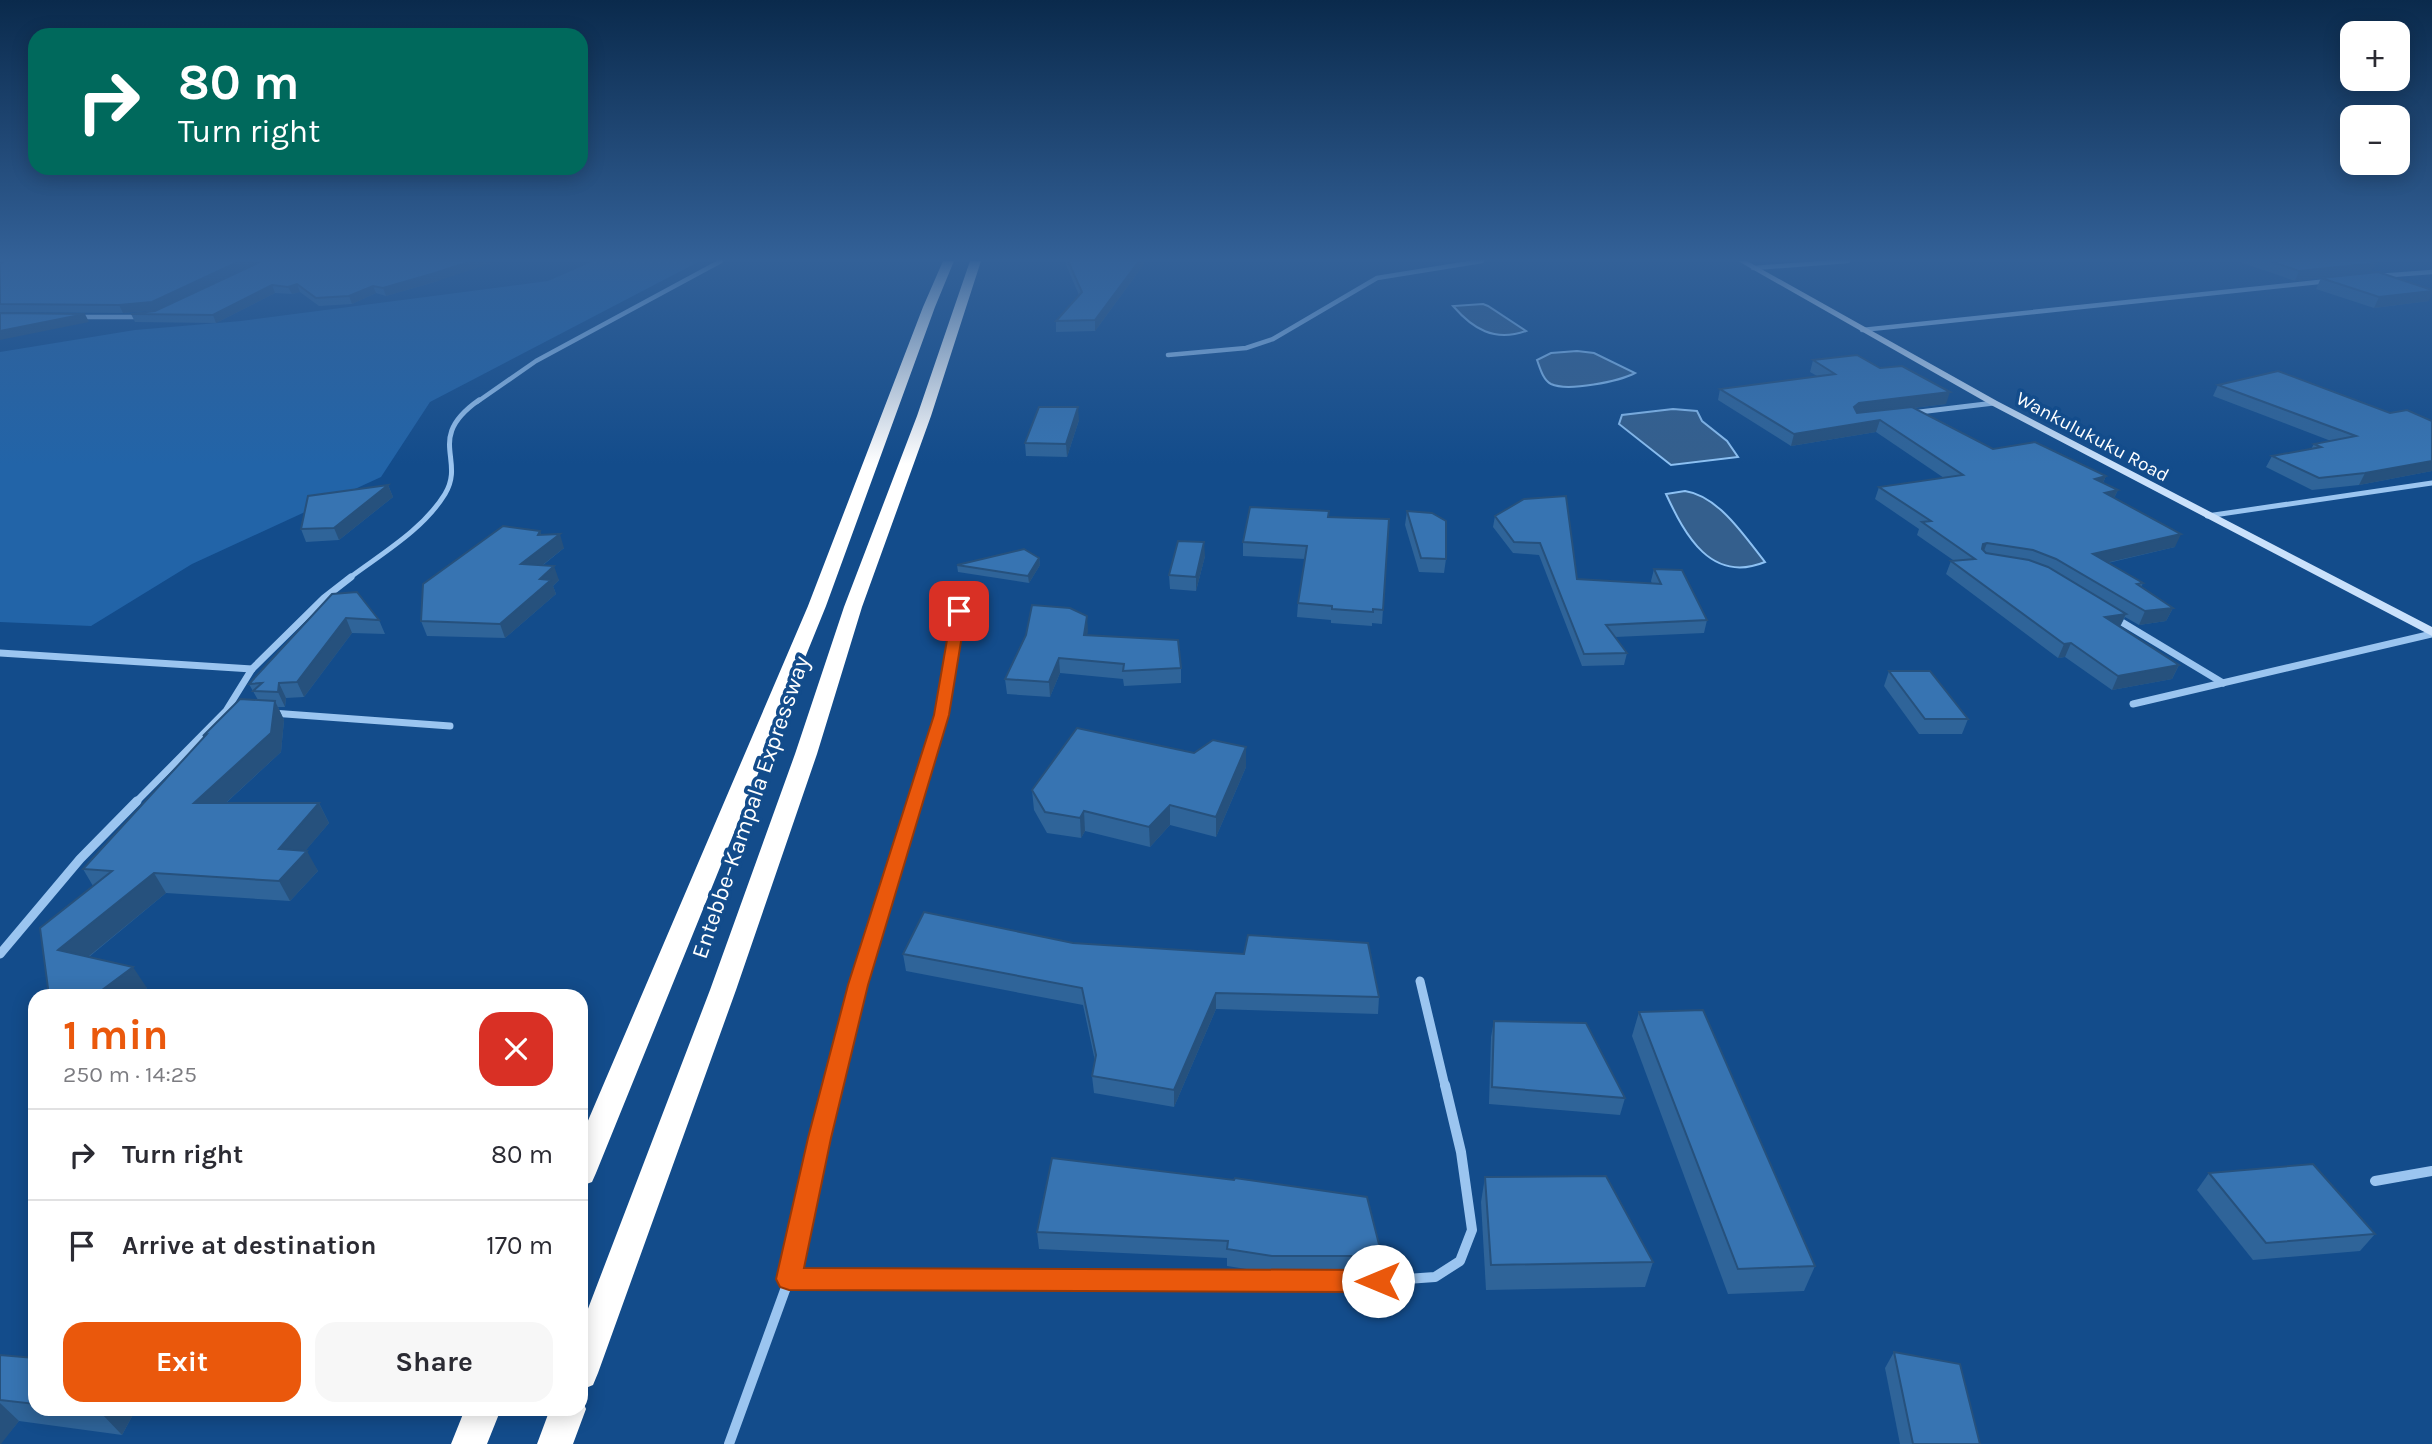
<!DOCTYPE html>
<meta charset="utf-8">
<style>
body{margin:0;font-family:Karla,sans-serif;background:#f7f7f7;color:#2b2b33;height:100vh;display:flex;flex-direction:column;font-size:26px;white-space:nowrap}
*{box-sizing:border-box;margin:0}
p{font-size:23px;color:#7c7c81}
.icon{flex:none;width:38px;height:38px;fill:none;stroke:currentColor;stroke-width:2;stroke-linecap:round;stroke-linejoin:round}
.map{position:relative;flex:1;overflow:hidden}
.side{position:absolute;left:28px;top:989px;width:560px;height:427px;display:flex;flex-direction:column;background:#fff;border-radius:21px;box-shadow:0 4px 18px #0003}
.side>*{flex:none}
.banner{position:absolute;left:28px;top:28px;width:560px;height:147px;border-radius:21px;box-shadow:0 4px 18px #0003;background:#00695c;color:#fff;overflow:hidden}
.buttons{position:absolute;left:2340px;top:21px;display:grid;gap:14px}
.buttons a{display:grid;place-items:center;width:70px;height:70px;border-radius:14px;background:#fff;box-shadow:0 4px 18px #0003;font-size:35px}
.pin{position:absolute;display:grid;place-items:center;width:60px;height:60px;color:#fff;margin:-30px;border-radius:14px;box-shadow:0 4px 10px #0006}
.me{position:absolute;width:77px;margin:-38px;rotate:270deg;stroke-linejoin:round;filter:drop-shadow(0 0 5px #0008)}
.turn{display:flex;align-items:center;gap:24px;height:147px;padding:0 35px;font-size:32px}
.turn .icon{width:91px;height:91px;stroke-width:2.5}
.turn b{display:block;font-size:49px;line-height:60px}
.round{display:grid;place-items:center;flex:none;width:74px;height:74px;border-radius:21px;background:#f7f7f7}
.head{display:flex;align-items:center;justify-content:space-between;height:119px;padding:0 35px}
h1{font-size:42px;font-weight:700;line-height:52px;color:#ea580c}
.action{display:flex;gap:14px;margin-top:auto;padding:14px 35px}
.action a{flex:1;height:80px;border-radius:21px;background:#ea580c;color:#fff;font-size:28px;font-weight:700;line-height:80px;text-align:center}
.action a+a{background:#f7f7f7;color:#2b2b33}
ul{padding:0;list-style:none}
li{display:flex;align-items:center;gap:21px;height:91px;padding:0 35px;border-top:2px solid #e1e1e2}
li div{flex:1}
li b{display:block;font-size:26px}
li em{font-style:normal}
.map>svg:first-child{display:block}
.green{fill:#2264a8}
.water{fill:#345f8d;stroke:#8dc1f3;stroke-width:2}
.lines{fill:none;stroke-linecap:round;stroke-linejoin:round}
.street-far4{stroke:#9bc5f0;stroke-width:4.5}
.street-far3{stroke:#9bc5f0;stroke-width:5}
.street-far2{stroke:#9bc5f0;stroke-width:7}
.street-far1{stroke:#9bc5f0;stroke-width:9}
.street{stroke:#9bc5f0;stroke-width:10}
.secondary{fill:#cae1fb;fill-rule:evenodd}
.highway{fill:#fff;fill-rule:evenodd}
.wall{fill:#2f6499}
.shaded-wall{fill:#26517d}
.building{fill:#3774b2;stroke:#26517d;stroke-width:2}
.route{fill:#ea580c;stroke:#983908;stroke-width:2}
.labels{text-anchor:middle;stroke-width:7;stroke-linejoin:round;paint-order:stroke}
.far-street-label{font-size:19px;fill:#fff;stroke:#134c8b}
.street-label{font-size:23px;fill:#fff;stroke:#134c8b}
</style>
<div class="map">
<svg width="2432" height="1444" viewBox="0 0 2432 1444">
<rect width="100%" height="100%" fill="#134c8b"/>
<!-- green -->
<polygon class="green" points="594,261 700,261 430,402 381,477 192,564 91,626 0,622 0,352 135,330 241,321 548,281"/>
<!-- water -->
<g class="water">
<path d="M1483,304l5,2 38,25c-32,11 -53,-2 -73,-25z"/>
<path d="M1577,351l17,2 41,20c-15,8 -67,19 -84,11 -8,-4 -11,-16 -14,-24l14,-7z"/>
<polygon points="1673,409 1697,411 1702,421 1727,441 1738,457 1671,465 1619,424 1622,415"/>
<path d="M1685,491c34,5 60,46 80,71 -54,22 -80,-27 -99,-68z"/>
</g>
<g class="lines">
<!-- street-far4 -->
<g class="street-far4">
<polyline points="1753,268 1848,261"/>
<polyline points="2378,276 2432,272"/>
<polyline points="80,317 142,317"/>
<polyline points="1862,330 2328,281"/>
<polyline points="1168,355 1246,348 1273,339 1377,278 1482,261"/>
<polyline points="477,402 536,361 721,261"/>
</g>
<!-- street-far3 -->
<g class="street-far3">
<polyline points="1911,413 1994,403"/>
<polyline points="2207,516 2432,483"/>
<path d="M348,579c33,-25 75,-49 97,-85 21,-35 -20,-56 34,-94"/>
</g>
<!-- street-far2 -->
<g class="street-far2">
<polyline points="2115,618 2223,683"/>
<polyline points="0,653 252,669"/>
<polyline points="2133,704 2432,634"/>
<polyline points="272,713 450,726"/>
<polyline points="135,803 226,711 252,669 324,598 351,577"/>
<polyline points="914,803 941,715 959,611"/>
</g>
<!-- street-far1 -->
<g class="street-far1">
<polyline points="0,954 80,859 137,801"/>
<polyline points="1420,981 1445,1086"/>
<polyline points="833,1086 858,985 914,801"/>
</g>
<!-- street -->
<g class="street">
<polyline points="2375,1181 2432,1171"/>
<polyline points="789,1279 1378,1281 1435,1277 1460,1261 1472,1230 1461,1152 1445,1085"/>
<polyline points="729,1444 789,1279 833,1085"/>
</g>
<!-- secondary -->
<polygon class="secondary" points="1738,261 1747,261 1997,401 2432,627 2432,636 1991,405"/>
<!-- highway -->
<g class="highway">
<polygon points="943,261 954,261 935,307 826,606 596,1173 592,1182 581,1186 581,1137 808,606 923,307"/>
<polygon points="970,261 981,261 931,416 862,607 817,754 736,990 598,1373 593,1385 581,1390 581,1327 710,990 795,754 844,607 917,416"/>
<polygon points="581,1397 586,1409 573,1444 537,1444 550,1409 581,1409"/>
<polygon points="465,1409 501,1409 487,1444 451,1444"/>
</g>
</g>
<!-- wall -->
<g class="wall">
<polygon points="262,261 438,281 386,296 376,293 352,304 319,306 300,292 292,294 275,293 216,323 135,322 131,314 155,311"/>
<polygon points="1066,261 1144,261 1144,264 1095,331 1056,332 1056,321 1079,295 1066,265"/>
<polygon points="2237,261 2371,261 2371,273 2429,301 2374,308 2316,289 2321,278 2295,281"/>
<polygon points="0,264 156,310 123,313 0,312"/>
<polygon points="1813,360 1880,368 1946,404 1913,408 1993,449 2106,476 2103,483 2118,490 2114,498 2175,547 2108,563 2143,583 2141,587 2173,608 2166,621 2139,625 2125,617 2120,627 2179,665 2172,679 2112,690 2065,657 2058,658 1946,574 1951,561 1953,560 1917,535 1919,529 1875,499 1879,487 1944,478 1876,432 1791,446 1718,400 1720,389 1817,376 1810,372"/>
<polygon points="2218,385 2390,413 2432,421 2432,471 2359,485 2312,490 2266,467 2272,456 2311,449 2314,444 2331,441 2213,396"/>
<polygon points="1079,420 1067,457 1026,456 1025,443"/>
<polygon points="388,485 393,497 339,540 306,542 301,529"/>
<polygon points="1524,499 1577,579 1652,584 1651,581 1654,569 1707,620 1704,633 1615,637 1627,653 1624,665 1582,666 1539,555 1513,553 1493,527 1495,516"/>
<polygon points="1329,511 1329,517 1389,519 1382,624 1372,623 1372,626 1331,623 1331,620 1297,617 1298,603 1305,559 1243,556 1243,542"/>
<polygon points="1407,511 1446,559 1444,573 1419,572 1405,525"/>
<polygon points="540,531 541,535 564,548 542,566 559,580 553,586 556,594 505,638 427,636 421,621"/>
<polygon points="1205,556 1196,591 1170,589 1169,575"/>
<polygon points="1039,558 1040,565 1029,583 958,572 957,565"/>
<polygon points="332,594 379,620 385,634 352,633 304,697 286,698 285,707 278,707 284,720 281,752 226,803 319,803 329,823 305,851 318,871 290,901 166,893 89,957 147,988 136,996 49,996 93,886 83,869 204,738 203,736 258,700 249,684"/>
<polygon points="1087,616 1087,636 1181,668 1181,683 1124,686 1123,679 1060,673 1050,697 1007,694 1005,679"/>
<polygon points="1889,671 1968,719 1962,734 1919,734 1884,686"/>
<polygon points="1246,767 1216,837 1170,825 1150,847 1085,831 1081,838 1047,833 1034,810 1032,790"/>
<polygon points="1073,943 1379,997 1378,1014 1216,1009 1174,1107 1094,1093 1092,1076 1095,1061 1083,1005 906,971 903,954"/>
<polygon points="1639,1012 1815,1266 1804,1291 1728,1294 1632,1036"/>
<polygon points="1494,1021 1625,1098 1620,1115 1489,1104 1491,1037"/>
<polygon points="1052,1158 1382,1256 1380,1273 1272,1273 1227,1266 1227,1258 1039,1249 1037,1232"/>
<polygon points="2209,1173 2375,1234 2360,1251 2253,1260 2197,1190"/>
<polygon points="1485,1177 1653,1262 1645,1287 1486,1290 1481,1202"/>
<polygon points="1894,1352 1980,1444 1900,1444 1885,1368"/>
<polygon points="0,1355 35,1358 35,1409 136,1409 122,1435 19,1421 0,1444"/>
</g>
<!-- shaded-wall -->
<g class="shaded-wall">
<polygon points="240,261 259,261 156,310 123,313 119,305"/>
<polygon points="472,261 497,261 438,281 386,296 383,288"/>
<polygon points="1139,261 1144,261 1144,264 1095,331 1095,320"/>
<polygon points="2376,263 2371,273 2295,281 2299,271"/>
<polygon points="297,284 300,292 292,294 288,287"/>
<polygon points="272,285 275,293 216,323 213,315"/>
<polygon points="373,286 376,293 352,304 349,296"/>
<polygon points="2432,291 2432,294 2429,301 2374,308 2379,297"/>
<polygon points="85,314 89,322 0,340 0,331"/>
<polygon points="1950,392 1946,404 1855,415 1854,407 1859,403"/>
<polygon points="1078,407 1079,420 1067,457 1066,444"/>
<polygon points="1880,420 1876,432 1791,446 1794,434"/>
<polygon points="2432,461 2432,471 2359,485 2365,473"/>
<polygon points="2106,476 2100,489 2095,479"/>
<polygon points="388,485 393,497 339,540 334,528"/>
<polygon points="2118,490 2112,502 2105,493"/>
<polygon points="540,531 544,545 560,534 564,548 526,578 521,564"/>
<polygon points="2181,534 2175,547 2088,567 2093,554"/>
<polygon points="1204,542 1205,556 1196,591 1196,577"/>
<polygon points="1987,543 1982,556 1978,557 1983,544"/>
<polygon points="1039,558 1040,565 1029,583 1028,576"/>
<polygon points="554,566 559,580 553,586 556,594 505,638 500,624 540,579"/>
<polygon points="2173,608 2166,621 2139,625 2145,611"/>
<polygon points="2126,614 2119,628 2105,617"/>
<polygon points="1087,616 1088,631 1085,650 1084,635"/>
<polygon points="346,618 352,633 304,697 297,682"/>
<polygon points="2071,643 2065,657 2058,658 2064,644"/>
<polygon points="1059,658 1060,673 1050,697 1049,682"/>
<polygon points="2179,665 2172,679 2112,690 2118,676"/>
<polygon points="279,683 286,698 285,707 278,692"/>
<polygon points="275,701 284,720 281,752 205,822 194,803"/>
<polygon points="1246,747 1246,767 1216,837 1216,817"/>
<polygon points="319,803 329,823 290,869 279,849"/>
<polygon points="1170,805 1170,825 1150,847 1149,827"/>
<polygon points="1084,811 1085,831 1081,838 1080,818"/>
<polygon points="307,851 318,871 290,901 279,881"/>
<polygon points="154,873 166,893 72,970 58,950"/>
<polygon points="133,967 147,988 136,996 94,996"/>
<polygon points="1216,993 1216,1009 1174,1107 1174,1090"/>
<polygon points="0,1403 19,1421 1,1444 0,1444"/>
<polygon points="104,1409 136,1409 122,1435 101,1413"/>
</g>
<!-- building -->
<g class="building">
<polygon points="4,261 240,261 152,302 119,305 0,304 0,264"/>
<polygon points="262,261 472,261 435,273 383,288 373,286 349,296 316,298 297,284 288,287 272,285 213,315 131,314 155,311"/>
<polygon points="1068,261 1139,261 1095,320 1056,321 1082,292"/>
<polygon points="2270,261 2371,261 2376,263 2299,271"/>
<polygon points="2378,272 2432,290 2432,291 2379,297 2321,278"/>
<polygon points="0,313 85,314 0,331"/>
<polygon points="1857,355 1880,368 1902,366 1950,392 1859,403 1854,407 1857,413 1912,407 1993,449 2035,442 2106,476 2095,479 2118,490 2105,493 2181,534 2093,554 2143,583 2137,584 2173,608 2145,611 2056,559 2033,550 1987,543 1983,544 1982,549 1986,553 2029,560 2048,567 2126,614 2105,617 2179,665 2118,676 2071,643 2064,644 1951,561 1975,559 1922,522 1931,521 1879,487 1963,475 1880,420 1794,434 1720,389 1835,374 1813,360"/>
<polygon points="2278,371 2390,413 2407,410 2432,421 2432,461 2365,473 2319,478 2272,456 2321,447 2314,444 2356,436 2218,385"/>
<polygon points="1039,407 1078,407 1066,444 1025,443"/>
<polygon points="388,485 334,528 301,529 308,496"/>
<polygon points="1566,496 1577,579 1661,584 1654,569 1682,570 1707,620 1606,625 1627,653 1584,654 1540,543 1514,542 1495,516 1524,499"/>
<polygon points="1250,507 1329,511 1328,517 1389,519 1383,610 1373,609 1373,612 1332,609 1332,606 1298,603 1307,546 1243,542"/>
<polygon points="1407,511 1432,513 1446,521 1446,559 1421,558"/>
<polygon points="503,526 540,531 538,535 560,534 521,564 554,566 540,579 551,580 500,624 421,621 423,584"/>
<polygon points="1178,541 1204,542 1196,577 1169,575"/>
<polygon points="1024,549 1039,558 1028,576 957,565"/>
<polygon points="357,592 379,620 346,618 297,682 279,683 278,692 253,691 262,683 249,684 332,594"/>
<polygon points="1032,605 1070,608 1087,616 1084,635 1178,640 1181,668 1123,671 1124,664 1059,658 1049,682 1005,679 1026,635"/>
<polygon points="1889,671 1930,671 1968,719 1925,719"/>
<polygon points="240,699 275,701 271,733 194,803 319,803 279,849 307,851 279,881 154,873 58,950 133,967 94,996 49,996 40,928 112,871 83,869 206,735 203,736"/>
<polygon points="1077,728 1194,753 1213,740 1246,747 1216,817 1170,805 1149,827 1084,811 1080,818 1045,812 1032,790"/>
<polygon points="924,912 1073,943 1244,954 1248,935 1368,943 1379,997 1216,993 1174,1090 1092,1076 1096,1055 1082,988 903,954"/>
<polygon points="1703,1010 1815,1266 1738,1269 1639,1012"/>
<polygon points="1494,1021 1586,1023 1625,1098 1492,1087"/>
<polygon points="1052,1158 1234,1180 1235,1178 1367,1197 1382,1256 1272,1256 1227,1249 1228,1241 1037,1232"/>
<polygon points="2313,1164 2375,1234 2266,1243 2209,1173"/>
<polygon points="1606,1176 1653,1262 1491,1265 1485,1177"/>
<polygon points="1894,1352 1960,1364 1980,1444 1913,1444"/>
<polygon points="0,1355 35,1358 35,1404 0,1400"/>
<polygon points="67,1409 104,1409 101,1413"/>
</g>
<!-- sky -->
<linearGradient id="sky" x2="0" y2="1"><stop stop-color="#0a2a4c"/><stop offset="0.56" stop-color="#336198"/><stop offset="1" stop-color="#336198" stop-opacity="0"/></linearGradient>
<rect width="2432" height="464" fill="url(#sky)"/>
<!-- route -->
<polygon class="route" points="959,607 966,611 949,715 868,985 831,1138 804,1268 1378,1270 1386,1273 1390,1281 1386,1289 1378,1292 789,1290 780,1287 776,1279 808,1138 848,985 934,715 952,611"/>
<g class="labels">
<!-- far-street labels -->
<g class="far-street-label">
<text transform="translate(2093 436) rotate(28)" y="7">Wankulukuku Road</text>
</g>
<!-- street labels -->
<g class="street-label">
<text transform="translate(750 807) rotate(-71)" y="8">Entebbe–Kampala Expressway</text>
</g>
</g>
</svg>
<div class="buttons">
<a>+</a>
<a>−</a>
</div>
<div class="pin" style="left:959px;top:611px;background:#d93025"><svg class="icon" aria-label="arrive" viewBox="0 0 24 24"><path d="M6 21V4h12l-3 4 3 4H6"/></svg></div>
<svg class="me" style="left:1378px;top:1281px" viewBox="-20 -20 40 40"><circle r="19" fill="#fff"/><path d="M0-13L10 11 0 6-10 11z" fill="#ea580c"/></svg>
<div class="banner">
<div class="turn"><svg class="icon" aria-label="right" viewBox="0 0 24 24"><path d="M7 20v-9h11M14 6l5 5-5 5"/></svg><div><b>80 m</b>Turn right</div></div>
</div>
<section class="side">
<div class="head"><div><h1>1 min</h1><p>250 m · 14:25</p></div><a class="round" style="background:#d93025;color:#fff"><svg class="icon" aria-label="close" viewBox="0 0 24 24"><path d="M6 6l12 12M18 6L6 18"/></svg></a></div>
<ul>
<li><svg class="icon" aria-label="right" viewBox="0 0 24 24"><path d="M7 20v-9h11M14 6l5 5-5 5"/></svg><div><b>Turn right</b></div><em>80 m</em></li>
<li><svg class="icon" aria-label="arrive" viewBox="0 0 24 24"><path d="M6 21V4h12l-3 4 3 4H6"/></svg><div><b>Arrive at destination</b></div><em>170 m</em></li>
</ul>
<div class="action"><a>Exit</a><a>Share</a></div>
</section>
</div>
